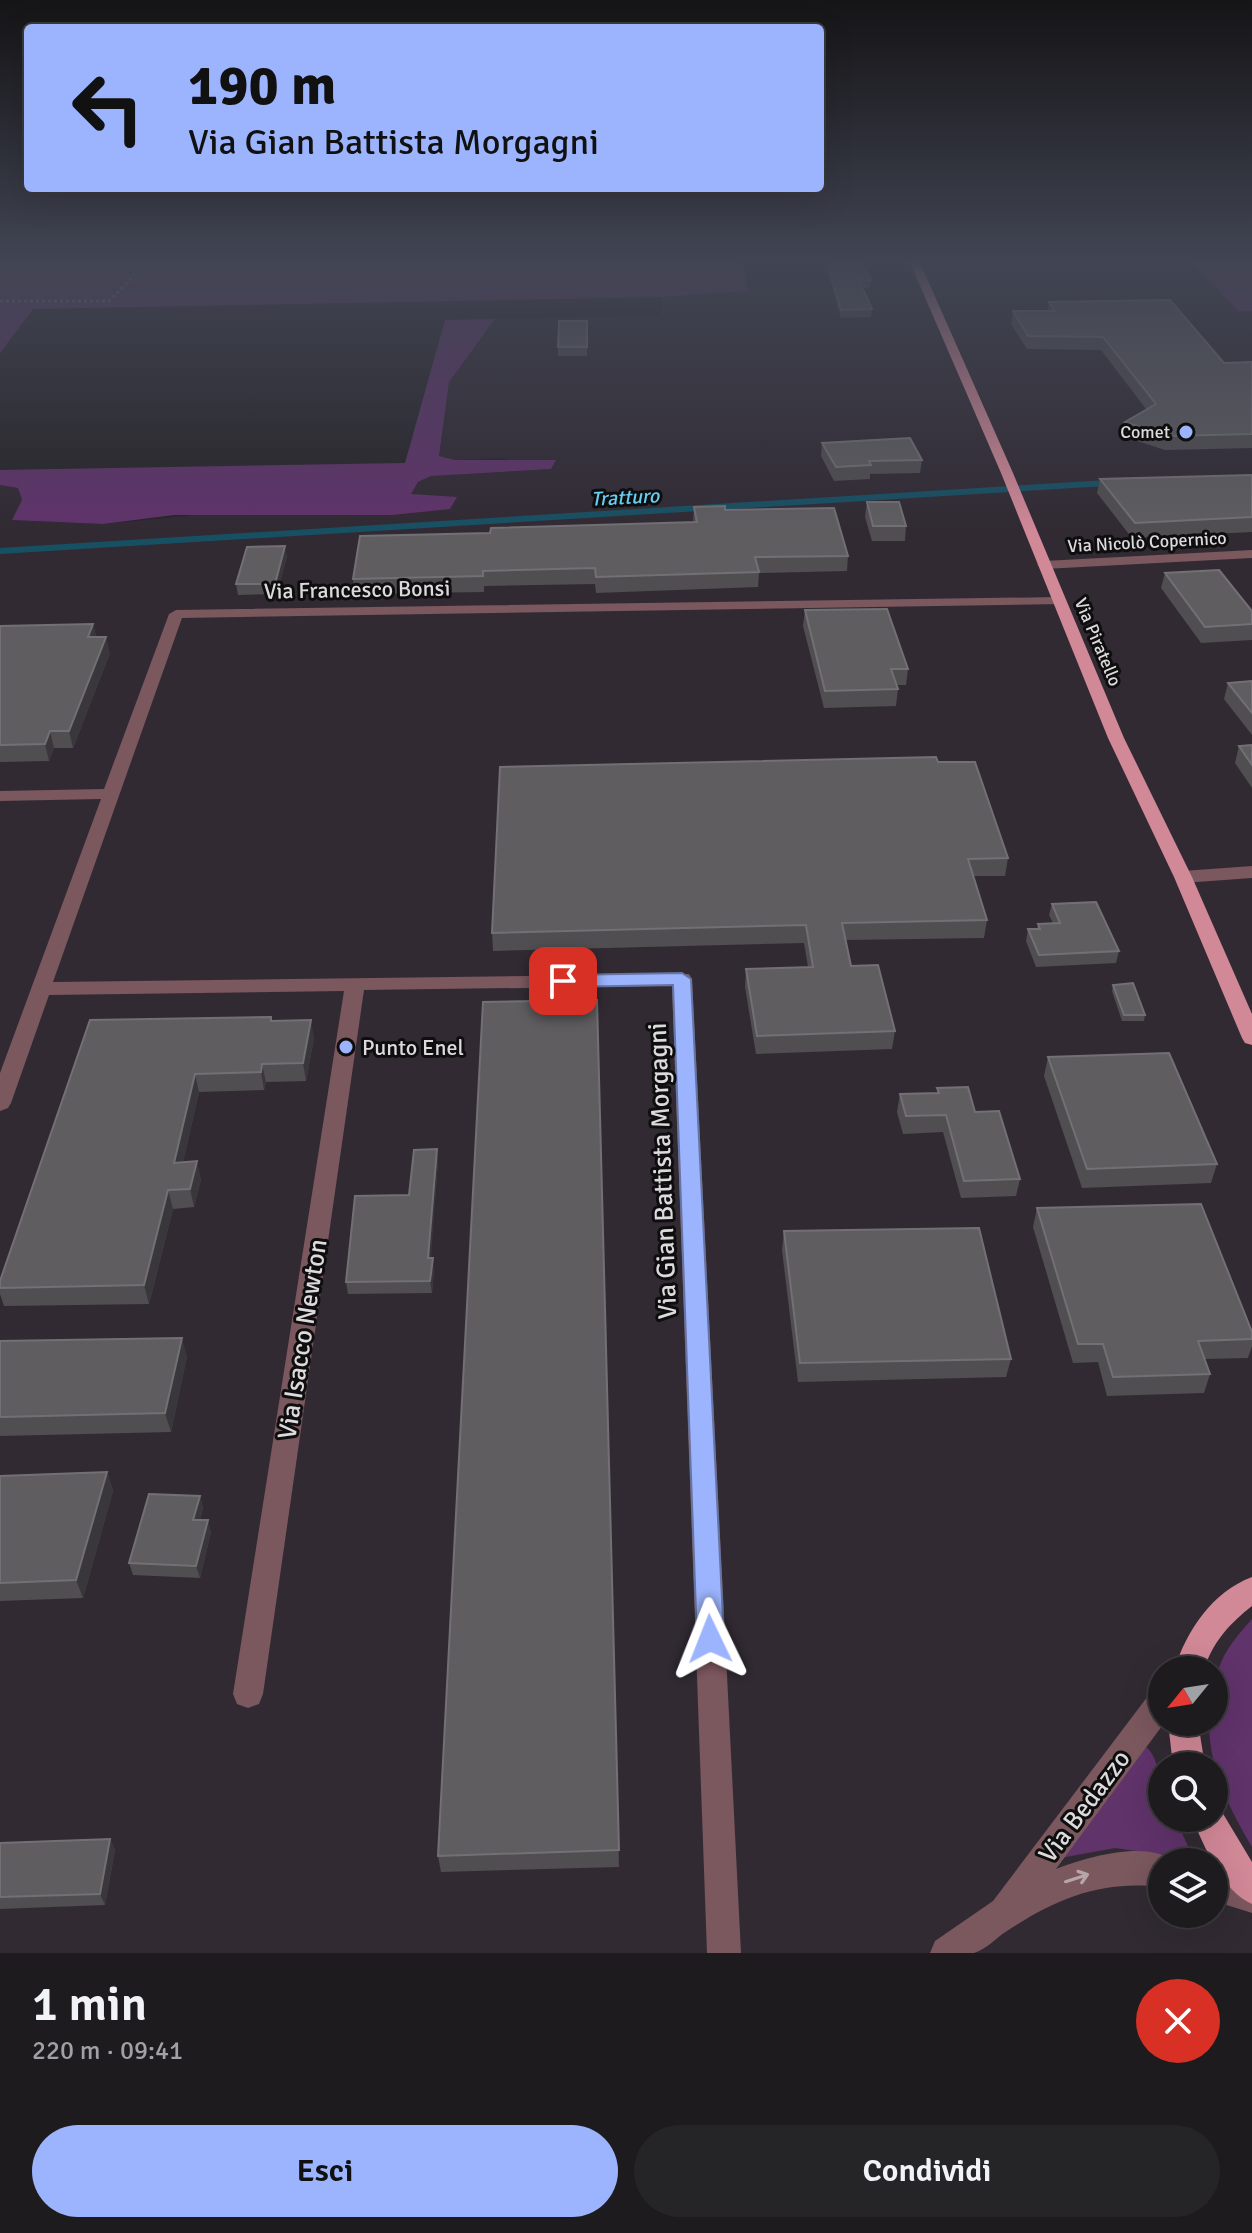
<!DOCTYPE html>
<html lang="it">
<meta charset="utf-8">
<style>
body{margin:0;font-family:Signika,sans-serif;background:#252427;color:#f1f3f6;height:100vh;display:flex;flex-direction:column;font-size:30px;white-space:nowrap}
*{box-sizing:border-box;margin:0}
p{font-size:26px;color:#a0a1a4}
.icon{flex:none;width:44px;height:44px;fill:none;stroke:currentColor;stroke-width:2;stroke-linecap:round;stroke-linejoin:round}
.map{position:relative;height:1953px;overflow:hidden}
.sheet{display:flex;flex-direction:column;background:#1d1b1e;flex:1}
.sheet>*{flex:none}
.guide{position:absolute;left:24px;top:24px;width:800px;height:168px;border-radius:8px;box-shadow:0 8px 32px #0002,0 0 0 2px #3b393c;background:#9cb4fd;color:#111;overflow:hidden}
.needle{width:52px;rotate:240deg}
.fabs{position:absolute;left:1148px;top:1656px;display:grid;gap:16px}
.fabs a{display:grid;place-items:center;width:80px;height:80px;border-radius:50%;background:#1d1b1e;box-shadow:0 8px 32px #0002,0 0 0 2px #3b393c;font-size:40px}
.pin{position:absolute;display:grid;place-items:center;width:68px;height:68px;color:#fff;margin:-34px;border-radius:16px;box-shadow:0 4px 12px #0006}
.me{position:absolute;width:88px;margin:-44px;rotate:358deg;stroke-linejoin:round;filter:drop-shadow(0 0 6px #0008)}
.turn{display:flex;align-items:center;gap:28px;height:168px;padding:0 32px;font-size:36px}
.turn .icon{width:104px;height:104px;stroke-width:2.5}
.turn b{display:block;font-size:56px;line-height:68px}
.round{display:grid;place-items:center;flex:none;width:84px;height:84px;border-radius:42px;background:#252427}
.summary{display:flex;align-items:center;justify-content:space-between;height:136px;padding:0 32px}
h1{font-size:48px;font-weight:600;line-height:60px}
.cta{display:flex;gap:16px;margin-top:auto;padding:16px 32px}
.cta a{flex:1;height:92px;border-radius:48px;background:#9cb4fd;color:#111;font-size:32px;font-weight:600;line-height:92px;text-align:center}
.cta a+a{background:#252427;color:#f1f3f6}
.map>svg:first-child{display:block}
.built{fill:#312a33;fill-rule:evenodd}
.green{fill:#60336b}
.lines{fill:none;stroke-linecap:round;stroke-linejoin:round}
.stream{stroke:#185063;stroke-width:6}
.path{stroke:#79777a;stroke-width:3;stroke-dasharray:3 3;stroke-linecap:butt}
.street{fill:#7b575e;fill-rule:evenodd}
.primary{fill:#d18897;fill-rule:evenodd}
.wall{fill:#504e51}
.shaded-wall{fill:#39373b}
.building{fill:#5f5d60;stroke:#727074;stroke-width:2}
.oneway{stroke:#b5a6aa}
.route{fill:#9cb4fd;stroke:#6575a4;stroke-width:2}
.poi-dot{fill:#9cb4fd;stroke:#0f0e0f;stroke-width:3}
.labels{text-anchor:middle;stroke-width:6;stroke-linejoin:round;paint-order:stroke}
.far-poi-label{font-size:18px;fill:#dcdadc;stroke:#0f0e0f;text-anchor:end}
.far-street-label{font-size:18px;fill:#dcdadc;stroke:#0f0e0f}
.far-water-label{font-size:20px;font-style:italic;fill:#66cff4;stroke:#0f0e0f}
.street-label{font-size:22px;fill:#dcdadc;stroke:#0f0e0f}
.poi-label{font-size:22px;fill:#dcdadc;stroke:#0f0e0f;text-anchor:start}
.near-street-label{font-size:26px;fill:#dcdadc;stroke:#0f0e0f}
</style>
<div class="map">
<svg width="1252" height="1953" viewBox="0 0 1252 1953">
<rect width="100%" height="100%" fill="#272428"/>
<!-- built -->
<path class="built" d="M905,258h283l50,53h14v1642h-1252v-1468l18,3 4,12 -9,20 90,4 308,-30 7,-12 13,-6 120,-7 -50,-11 -46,2 -16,-4 10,-74 46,-63 165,-3 3,-19 85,-6 168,1zM1162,1670h52v52h-52zM1162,1766h52v52h-52zM1162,1862h52v52h-52z"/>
<!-- green -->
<g class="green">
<polygon points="0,258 741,258 748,291 663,297 33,309 0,353"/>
<polygon points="1188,258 1252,258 1252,311 1238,311"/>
<polygon points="495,319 449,382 439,456 455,460 556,460 551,469 431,476 418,482 411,494 457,497 450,509 392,515 174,515 103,524 12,520 22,500 18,488 0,485 0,470 405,463 445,320"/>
<path d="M1252,1619v228c-23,-39 -43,-78 -43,-125h5c0,-52 3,-64 38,-103z"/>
<path d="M1146,1747c16,12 16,52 16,71h13l19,41 -79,-11 -60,11z"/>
</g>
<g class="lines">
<!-- stream -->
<polyline class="stream" points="0,551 1107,483"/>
<!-- path -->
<polyline class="path" points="0,301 109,301 130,280 144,258"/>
<!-- street -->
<g class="street">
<polygon points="1252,550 1252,558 1044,569 1037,565 1044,561"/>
<polygon points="1059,597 1064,598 1064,604 182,618 53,982 689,974 692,979 741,1953 707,1953 672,986 364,990 263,1694 259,1704 248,1708 237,1704 233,1694 344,991 49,995 11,1103 8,1108 0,1111 0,1073 101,799 0,801 0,791 104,789 169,614 176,610"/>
<polygon points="1252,866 1252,878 1183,883 1174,877 1183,871"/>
<path d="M1162,1687v35h3l-109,147c30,-12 92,-30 119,-7h-13v25c-58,-7 -103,10 -152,42 -11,6 -24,21 -36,24 -13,0 -31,0 -44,0l5,-12 58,-40 158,-209z"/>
<polygon points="1214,1869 1252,1881 1252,1913 1214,1901"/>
</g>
<!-- primary -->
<g class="primary">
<polygon points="908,258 918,258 1013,473 1124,738 1192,877 1252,1014 1252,1045 1245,1043 1242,1038 1174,877 1108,738 1001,473"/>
<path d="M1252,1577v29c-22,17 -40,37 -48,64h-30c13,-40 38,-78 78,-93z"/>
<polygon points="1168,1722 1198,1722 1205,1766 1173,1766"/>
<path d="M1214,1805l5,2 33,55v42c-29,-12 -48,-58 -60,-86h22z"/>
</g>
</g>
<!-- wall -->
<g class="wall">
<polygon points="824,258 861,258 871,280 870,288 862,288 872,309 871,317 841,318"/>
<polygon points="1049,302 1224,363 1252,362 1252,448 1165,450 1122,436 1125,422 1146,409 1101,350 1027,349 1011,324 1013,311 1048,311"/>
<polygon points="587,321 587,356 558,356 558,347"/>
<polygon points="822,443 922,460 920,473 870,474 870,479 834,481 821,456"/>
<polygon points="1252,475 1252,532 1132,538 1097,493 1100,479"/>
<polygon points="867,502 906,526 905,541 872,541 865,517"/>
<polygon points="694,507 725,510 848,556 847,571 759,573 758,587 596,593 595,584 484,586 484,592 354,594 353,579 490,533 693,523"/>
<polygon points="287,556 277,594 238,595 236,584"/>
<polygon points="1165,573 1252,611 1252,640 1201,643 1161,588"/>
<polygon points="805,610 908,669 906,685 897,685 898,689 896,706 824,708 803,626"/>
<polygon points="93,624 96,637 110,653 73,748 54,748 49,761 0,762 0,626"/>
<polygon points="1252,681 1252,735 1224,699 1228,683"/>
<polygon points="1252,745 1252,788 1235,763 1239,746"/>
<polygon points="938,762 1008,858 1005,876 973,876 987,920 984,938 846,940 851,966 895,1031 892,1049 756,1054 745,987 746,969 808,967 804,943 493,951 492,933"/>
<polygon points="1052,904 1119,951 1116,963 1036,967 1026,941 1028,929 1037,929 1038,924 1053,923 1049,915"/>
<polygon points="1113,985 1145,1015 1144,1021 1122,1021 1112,991"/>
<polygon points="597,1000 619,1867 441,1872 438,1856"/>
<polygon points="90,1020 272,1021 314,1038 306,1081 266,1082 264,1090 199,1092 183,1162 201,1179 194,1207 173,1209 149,1304 4,1306 0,1294 0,1281"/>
<polygon points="1048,1057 1217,1164 1211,1183 1082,1188 1044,1076"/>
<polygon points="937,1088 975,1112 1020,1179 1016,1196 961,1198 943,1132 903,1134 897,1112 900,1094 937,1093"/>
<polygon points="438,1162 430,1258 434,1271 432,1293 348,1294 346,1282 409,1195"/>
<polygon points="1037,1208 1252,1332 1252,1346 1248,1358 1205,1359 1210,1374 1204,1393 1107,1396 1098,1362 1073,1363 1033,1227"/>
<polygon points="784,1231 1011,1359 1006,1377 798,1382 782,1250"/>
<polygon points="0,1341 187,1356 171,1432 0,1436"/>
<polygon points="107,1472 113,1491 83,1598 0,1601 0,1476"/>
<polygon points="200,1496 203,1508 200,1520 211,1532 200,1578 133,1575 129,1563"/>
<polygon points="110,1839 115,1850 105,1905 0,1909 0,1843"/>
</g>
<!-- shaded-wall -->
<g class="shaded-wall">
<polygon points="285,546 287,556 277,594 275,584"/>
<polygon points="93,624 97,640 88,637"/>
<polygon points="106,637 110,653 73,748 69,731"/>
<polygon points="50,731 54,748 49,761 45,744"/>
<polygon points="311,1020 314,1038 306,1081 303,1063"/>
<polygon points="262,1064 266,1082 264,1090 261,1072"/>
<polygon points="195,1074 199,1092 179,1181 174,1163"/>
<polygon points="437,1149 438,1162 430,1271 428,1258"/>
<polygon points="197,1161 201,1179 194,1207 190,1189"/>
<polygon points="168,1190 173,1209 149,1304 144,1285"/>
<polygon points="433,1258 434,1271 432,1293 430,1281"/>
<polygon points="182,1338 187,1356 171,1432 165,1413"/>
<polygon points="107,1472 113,1491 83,1598 76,1580"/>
<polygon points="200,1496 203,1508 197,1532 193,1520"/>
<polygon points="208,1520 211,1532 200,1578 196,1566"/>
<polygon points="110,1839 115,1850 105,1905 100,1894"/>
</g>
<!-- building -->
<g class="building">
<polygon points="826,258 861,258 871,280 859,280 872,309 841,310"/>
<polygon points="1170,300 1224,363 1252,362 1252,434 1168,436 1125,422 1156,404 1103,337 1028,336 1013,311 1055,311 1049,302"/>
<polygon points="559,321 587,321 587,347 558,347"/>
<polygon points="910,438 922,460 869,461 871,465 836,467 822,443"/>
<polygon points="1252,475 1252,517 1135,523 1100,479"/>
<polygon points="867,502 899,502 906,526 873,526"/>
<polygon points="725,506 725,510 834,508 848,556 755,557 759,572 596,577 595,568 483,571 483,576 353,579 360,536 490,533 491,528 697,522 694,507"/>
<polygon points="285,546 275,584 236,584 247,547"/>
<polygon points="1219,570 1252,611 1252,624 1205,627 1165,573"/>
<polygon points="887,609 908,669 891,669 898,689 825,691 805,610"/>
<polygon points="93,624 88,637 106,637 69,731 50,731 45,744 0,745 0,626"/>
<polygon points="1252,681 1252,713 1228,683"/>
<polygon points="1252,745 1252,765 1239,746"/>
<polygon points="936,757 938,762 975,762 1008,858 968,859 987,920 842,923 851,966 878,965 895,1031 757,1036 746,969 813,967 806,925 492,933 500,767"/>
<polygon points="1096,902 1119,951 1039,955 1028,929 1040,929 1038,924 1060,923 1052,904"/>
<polygon points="1133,983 1145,1015 1124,1015 1113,985"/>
<polygon points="597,1000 619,1850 438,1856 483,1002"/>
<polygon points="271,1017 271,1021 311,1020 303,1063 262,1064 261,1072 195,1074 174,1163 197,1161 190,1189 168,1190 144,1285 0,1288 0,1281 90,1020"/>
<polygon points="1169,1053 1217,1164 1087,1169 1048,1057"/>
<polygon points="968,1087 975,1112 999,1111 1020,1179 964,1181 946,1115 906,1116 900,1094 939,1093 937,1088"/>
<polygon points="437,1149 428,1258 433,1258 430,1281 346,1282 355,1196 409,1195 414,1150"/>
<polygon points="1201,1204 1252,1332 1252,1339 1198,1341 1210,1374 1113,1377 1103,1344 1078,1344 1037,1208"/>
<polygon points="979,1228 1011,1359 800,1363 784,1231"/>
<polygon points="182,1338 165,1413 0,1417 0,1341"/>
<polygon points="107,1472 76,1580 0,1583 0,1476"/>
<polygon points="149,1494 200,1496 193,1520 208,1520 196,1566 129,1563"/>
<polygon points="110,1839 100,1894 0,1897 0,1843"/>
</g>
<!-- one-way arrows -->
<defs><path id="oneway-shaft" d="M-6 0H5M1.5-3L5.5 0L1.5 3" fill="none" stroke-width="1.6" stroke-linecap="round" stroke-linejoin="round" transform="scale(2)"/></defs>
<use class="oneway" href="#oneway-shaft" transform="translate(1077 1878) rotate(-18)"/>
<!-- sky -->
<linearGradient id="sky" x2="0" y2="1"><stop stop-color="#151416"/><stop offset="0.49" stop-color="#414553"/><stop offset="1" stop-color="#414553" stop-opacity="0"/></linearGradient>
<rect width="1252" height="531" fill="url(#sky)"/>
<!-- route -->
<polygon class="route" points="682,973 691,979 724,1639 720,1648 710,1651 701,1648 697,1639 673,985 563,987 554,981 563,975"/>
<!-- markers -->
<g class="poi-dot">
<circle cx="1186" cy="432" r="8"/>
<circle cx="346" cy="1047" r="8"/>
</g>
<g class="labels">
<!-- far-poi labels -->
<g class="far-poi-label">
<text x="1170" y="438">Comet</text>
</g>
<!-- far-street labels -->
<g class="far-street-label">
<text transform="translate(1147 542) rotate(-3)" y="6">Via Nicolò Copernico</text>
<text transform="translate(1098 642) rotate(67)" y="6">Via Piratello</text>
</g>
<!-- far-water labels -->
<g class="far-water-label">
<text transform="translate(625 497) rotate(-3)" y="7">Tratturo</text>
</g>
<!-- street labels -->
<g class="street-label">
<text transform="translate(357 589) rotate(-1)" y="8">Via Francesco Bonsi</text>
</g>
<!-- poi labels -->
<g class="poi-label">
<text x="362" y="1055">Punto Enel</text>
</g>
<!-- near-street labels -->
<g class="near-street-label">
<text transform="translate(662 1171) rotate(-92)" y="9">Via Gian Battista Morgagni</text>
<text transform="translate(302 1339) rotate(-81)" y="9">Via Isacco Newton</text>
<text transform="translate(1084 1806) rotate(-53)" y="9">Via Bedazzo</text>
</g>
</g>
</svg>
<div class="fabs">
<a><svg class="needle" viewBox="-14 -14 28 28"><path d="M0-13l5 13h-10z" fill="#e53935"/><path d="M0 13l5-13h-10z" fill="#a0a1a4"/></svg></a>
<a><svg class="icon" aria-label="search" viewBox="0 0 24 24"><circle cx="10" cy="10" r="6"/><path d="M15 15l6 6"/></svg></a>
<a><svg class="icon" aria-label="layers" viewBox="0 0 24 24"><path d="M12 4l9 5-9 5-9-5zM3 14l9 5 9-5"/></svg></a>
</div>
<div class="pin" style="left:563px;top:981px;background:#d93025"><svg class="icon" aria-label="arrive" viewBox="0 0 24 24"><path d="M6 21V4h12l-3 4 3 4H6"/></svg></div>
<svg class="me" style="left:710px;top:1639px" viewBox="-20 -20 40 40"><path d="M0-17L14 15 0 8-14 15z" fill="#9cb4fd" stroke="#fff" stroke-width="4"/></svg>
<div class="guide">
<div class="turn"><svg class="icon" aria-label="left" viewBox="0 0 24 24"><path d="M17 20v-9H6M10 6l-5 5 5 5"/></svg><div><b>190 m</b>Via Gian Battista Morgagni</div></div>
</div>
</div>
<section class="sheet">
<div class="summary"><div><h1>1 min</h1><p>220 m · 09:41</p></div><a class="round" style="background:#d93025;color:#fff"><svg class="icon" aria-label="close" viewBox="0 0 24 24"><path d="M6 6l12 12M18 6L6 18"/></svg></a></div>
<div class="cta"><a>Esci</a><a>Condividi</a></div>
</section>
